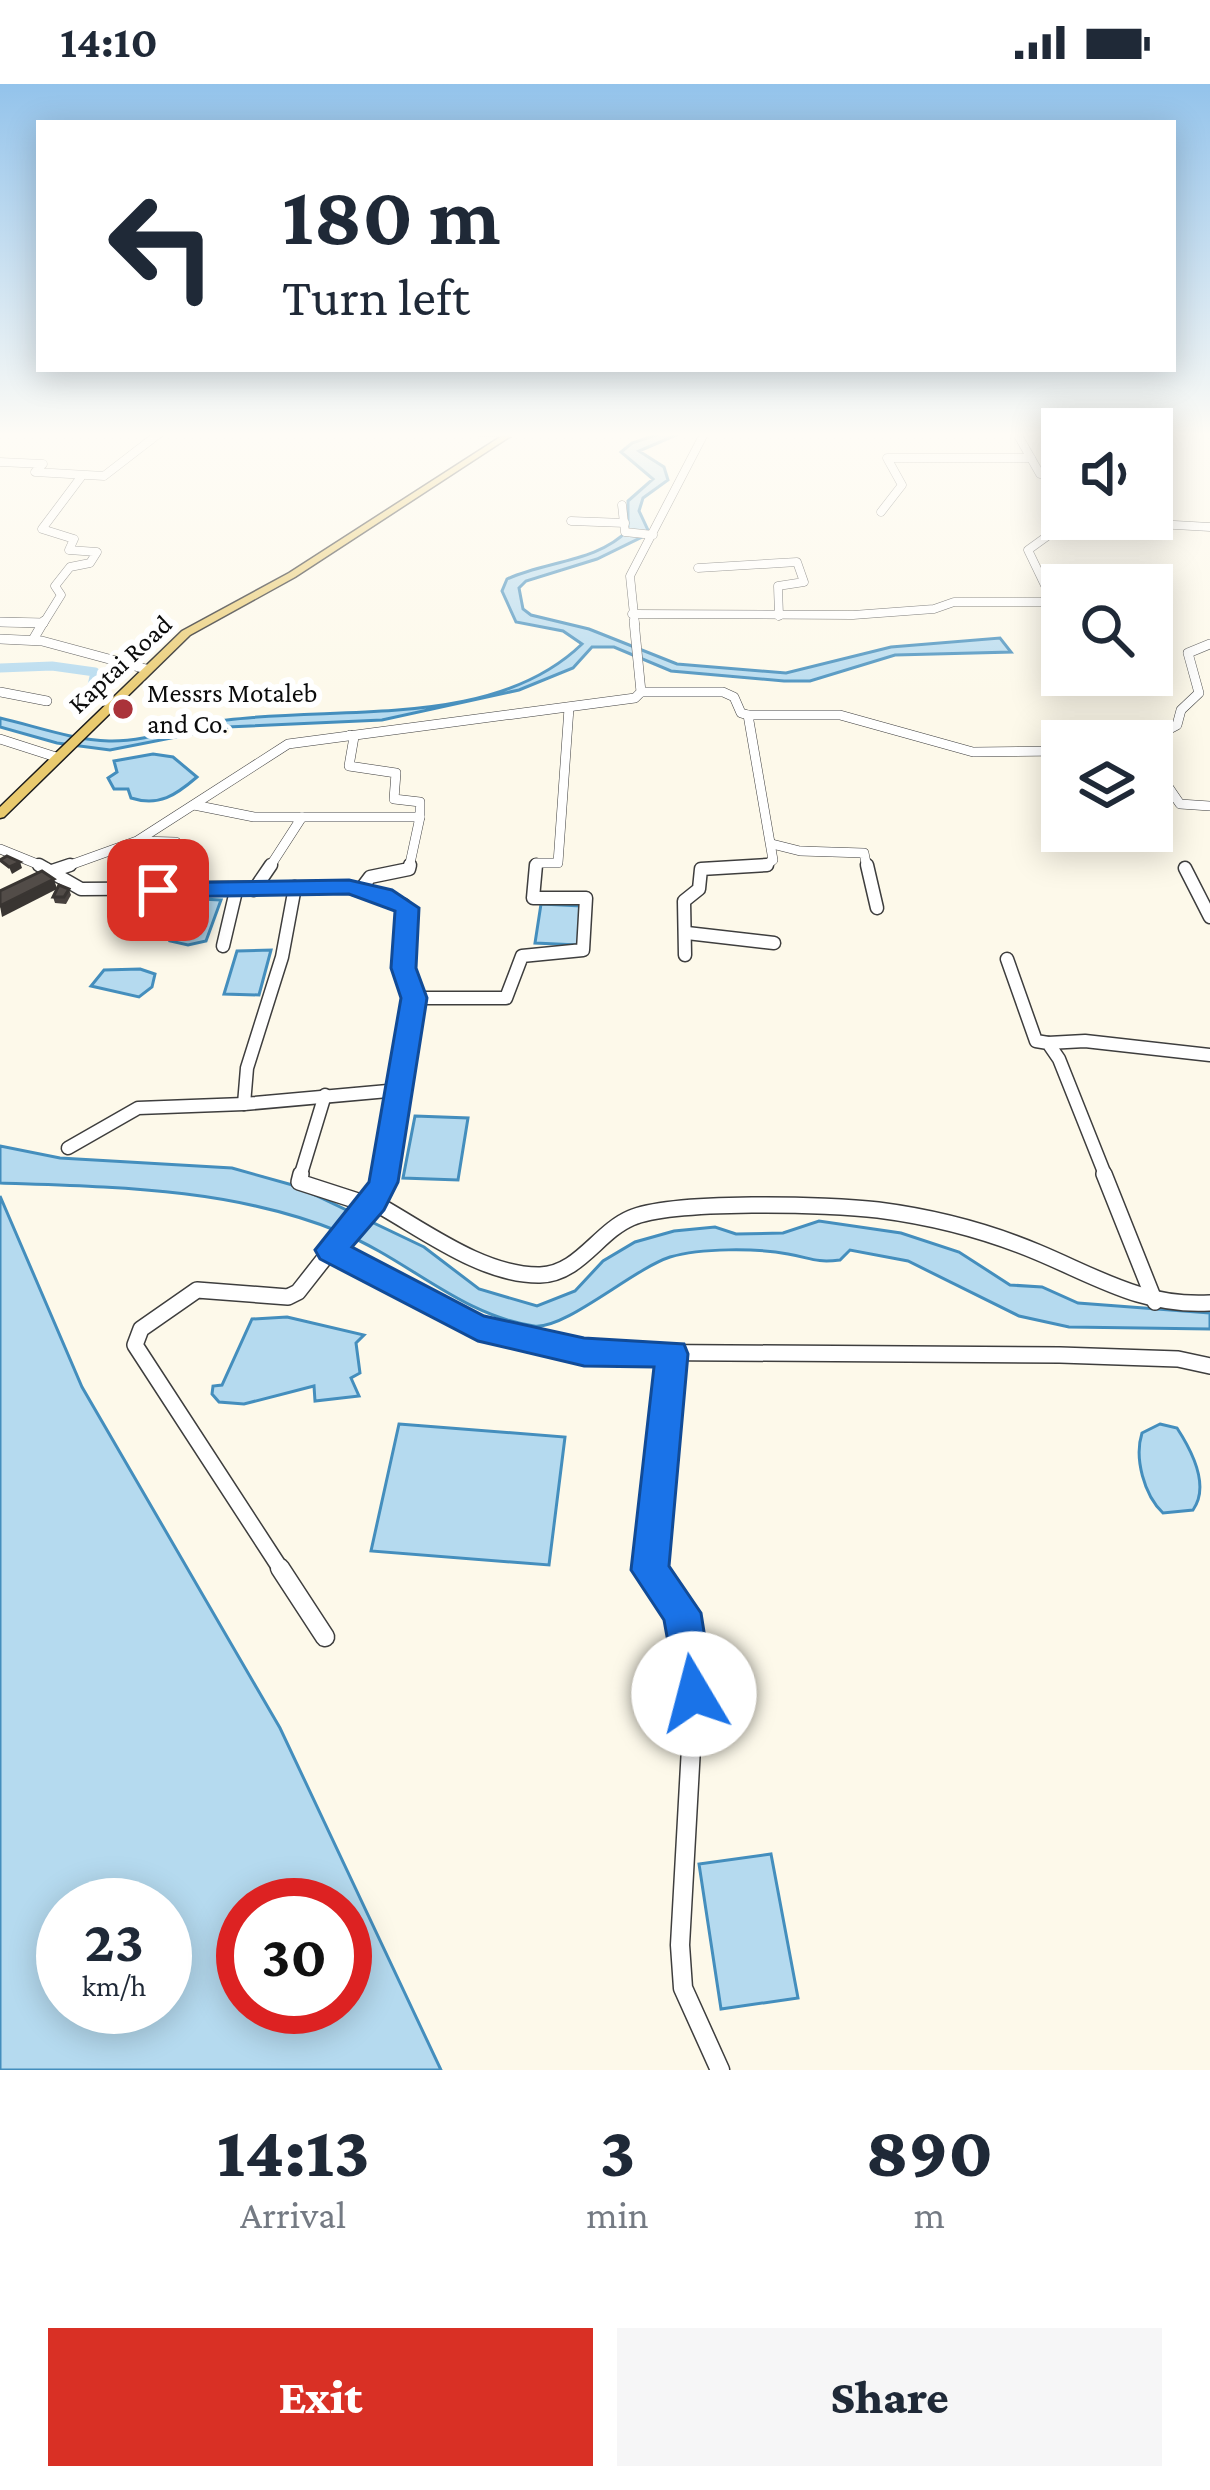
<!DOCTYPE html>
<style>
body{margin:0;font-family:"Crimson Pro",serif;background:#f6f6f7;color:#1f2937;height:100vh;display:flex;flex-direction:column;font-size:45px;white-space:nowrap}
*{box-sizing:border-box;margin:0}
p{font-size:39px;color:#747a83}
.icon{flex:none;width:66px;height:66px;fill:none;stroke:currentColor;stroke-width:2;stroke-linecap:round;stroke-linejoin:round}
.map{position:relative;height:1986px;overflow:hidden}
.side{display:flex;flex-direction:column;background:#fff;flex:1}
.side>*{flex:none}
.guide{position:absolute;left:36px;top:36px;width:1140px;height:252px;border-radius:0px;box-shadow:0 6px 30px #0003;background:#fff;color:#1f2937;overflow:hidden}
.controls{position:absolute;left:1041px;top:324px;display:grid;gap:24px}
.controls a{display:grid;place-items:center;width:132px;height:132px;border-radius:0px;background:#fff;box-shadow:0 6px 30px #0003;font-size:60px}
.speed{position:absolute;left:36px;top:1794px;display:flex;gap:24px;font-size:60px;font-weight:700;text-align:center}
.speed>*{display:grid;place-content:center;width:156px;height:156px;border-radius:50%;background:#fff;box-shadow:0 6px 30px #0003;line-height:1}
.speed small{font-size:30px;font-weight:400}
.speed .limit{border:18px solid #d22;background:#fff;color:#111}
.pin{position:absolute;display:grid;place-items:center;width:102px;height:102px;color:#fff;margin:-51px;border-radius:24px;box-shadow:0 6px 18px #0006}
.me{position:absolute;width:132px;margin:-66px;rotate:352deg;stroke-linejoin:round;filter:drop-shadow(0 0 9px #0008)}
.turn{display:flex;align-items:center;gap:42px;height:252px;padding:0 48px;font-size:54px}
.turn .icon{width:156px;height:156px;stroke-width:2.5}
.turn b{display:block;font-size:84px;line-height:102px}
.eta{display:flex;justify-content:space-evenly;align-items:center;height:204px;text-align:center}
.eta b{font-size:72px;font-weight:800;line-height:84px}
.button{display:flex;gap:24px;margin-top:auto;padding:24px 48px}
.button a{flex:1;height:138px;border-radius:0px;background:#d93025;color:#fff;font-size:48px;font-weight:800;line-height:138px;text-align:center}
.button a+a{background:#f6f6f7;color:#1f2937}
.status{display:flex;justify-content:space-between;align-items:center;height:84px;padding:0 60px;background:#fff;direction:ltr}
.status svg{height:33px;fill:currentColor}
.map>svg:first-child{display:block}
.water{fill:#b5daef;stroke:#448ebd;stroke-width:3;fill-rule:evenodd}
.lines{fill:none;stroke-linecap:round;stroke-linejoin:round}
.canal{stroke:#b5daef;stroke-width:9}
.minor-far4-casing{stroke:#3e3e3e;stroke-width:9}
.minor-far3-casing{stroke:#3e3e3e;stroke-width:10}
.minor-far2-casing{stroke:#3e3e3e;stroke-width:15}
.minor-far1-casing{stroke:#3e3e3e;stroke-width:18}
.minor-casing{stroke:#3e3e3e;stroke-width:21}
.major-casing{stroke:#1c1c1c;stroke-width:3}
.minor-far4{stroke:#fff;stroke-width:8}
.minor-far3{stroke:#fff;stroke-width:9}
.minor-far2{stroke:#fff;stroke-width:12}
.minor-far1{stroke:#fff;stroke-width:15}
.minor{stroke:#fff;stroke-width:18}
.major{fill:#e9ca6e;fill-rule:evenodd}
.wall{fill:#47413e}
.shaded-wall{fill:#393532}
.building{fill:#524c48;stroke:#393532;stroke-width:3}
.route{fill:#1a73e8;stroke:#114b97;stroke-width:3}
.poi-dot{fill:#aa333a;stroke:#fff;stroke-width:4.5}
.labels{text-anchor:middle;stroke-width:12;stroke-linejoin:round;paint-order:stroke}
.far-street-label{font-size:27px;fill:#0b0b0b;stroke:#fff}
.far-poi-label{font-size:27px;fill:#0b0b0b;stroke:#fff;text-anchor:start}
</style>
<div class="status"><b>14:10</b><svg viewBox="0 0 49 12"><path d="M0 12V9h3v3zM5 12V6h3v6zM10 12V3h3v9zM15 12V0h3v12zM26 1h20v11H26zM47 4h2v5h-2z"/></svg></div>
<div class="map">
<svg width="1210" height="1986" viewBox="0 0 1210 1986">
<rect width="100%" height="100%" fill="#fdf9ea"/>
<!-- water -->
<g class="water">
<path d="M665,348h18l-44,19 25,16 4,13 -25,18 -4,13 9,19 -4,6 -47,23 -71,22 -7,7 4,21 8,6 58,14 88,35 109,9 105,-26 109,-9 11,14 -116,3 -85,26h-26l-113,-10 -57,-24h-22l-19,21 -54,22 -137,30 -155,7 -117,23 -53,-7 -57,-16v-9c35,8 73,22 109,23 38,1 80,-16 118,-21 113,-15 266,10 355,-76l-19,-13 -47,-9 -14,-31 5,-12c38,-18 91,-17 121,-49v-29l25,-22 -32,-27 11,-9z"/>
<path d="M153,670l20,3 24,20c-21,18 -38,30 -66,21l-3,-9h-14l-6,-11 9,-6 -3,-11z"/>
<polygon points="179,814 221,816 206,857 188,861 170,857 177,832 169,824"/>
<polygon points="541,820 582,822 578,861 535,859"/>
<polygon points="271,866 259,911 224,910 237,867"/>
<polygon points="140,885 155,890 152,903 139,913 91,902 104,886"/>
<polygon points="415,1032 468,1034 458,1096 403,1094"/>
<path d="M0,1062l60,12 172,10 64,18 128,61 55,42 58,17 38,-15 28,-30 32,-19 39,-11 41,-4 21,7 47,-1 36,-12 82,12 58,19 51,33 32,2 36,16 132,10v16l-141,-2 -50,-11 -111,-55 -58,-11 -10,10c-25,3 -29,-2 -52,-6 -32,-6 -87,-6 -118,3 -37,12 -105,73 -136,69 -74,-11 -125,-66 -194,-94 -108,-44 -225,-45 -340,-49z"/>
<path d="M0,1112l82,191 198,341 161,342h-441zM63,1821h102v102h-102zM243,1821h102v102h-102z"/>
<polygon points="287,1233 364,1251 356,1259 360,1289 351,1294 359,1312 315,1317 314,1302 244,1320 219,1318 212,1310 213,1302 222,1301 252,1235"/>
<polygon points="399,1340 565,1353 549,1481 371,1467"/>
<path d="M1160,1340l17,4c15,23 33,58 16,82l-30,3c-19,-18 -29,-55 -21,-80z"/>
<polygon points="771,1770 798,1914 721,1925 699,1780"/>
</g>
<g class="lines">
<!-- canal -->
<polyline class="canal" points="0,584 52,582 95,588 89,616"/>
<!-- minor-far4 casing -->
<g class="minor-far4-casing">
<g id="minor-far4">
<polyline points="480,348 511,349"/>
<polyline points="1016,348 1040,390 1054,394 1062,410"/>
<polyline points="0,378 43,380 35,388 104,392 161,348"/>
<polyline points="622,421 625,448 653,451"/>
<polyline points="881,428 902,401 887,374 1031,374"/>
<polyline points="1070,435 1210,443"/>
<polyline points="571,437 625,439"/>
<polyline points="698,484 797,478 804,498 778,502 779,532"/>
<polyline points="632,530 853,531 934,525 954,518 1053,518 1028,466 1071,435"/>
<polyline points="0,538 43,539"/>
<polyline points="43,540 61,511 55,502 70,483 90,479 97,468 69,466 74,455 42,445 81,393"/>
<polyline points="635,540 630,492 705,348"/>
</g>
</g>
<!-- minor-far3 casing -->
<g class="minor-far3-casing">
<g id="minor-far3">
<polyline points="0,538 43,539"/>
<polyline points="34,554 44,537"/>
<polyline points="0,555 42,557 146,585"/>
<polyline points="0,608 47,617"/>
<polyline points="641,608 723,608 734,613 741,629 748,631 773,776 766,781 724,784"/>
<polyline points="748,631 840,631 973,668 1062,667"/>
<polyline points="0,655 56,673"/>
<polyline points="1083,657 1158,651 1177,641 1181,626 1199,609 1188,569 1210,560"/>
<polyline points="1167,701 1180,720 1210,722"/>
<polyline points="194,721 254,733 302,733 269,784"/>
<polyline points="302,733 420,733 420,718 394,715 396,689 349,682 354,653 350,651"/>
<polyline points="138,757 176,758 175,768"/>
<polyline points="772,760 800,767 864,769 867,784"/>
<polyline points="0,765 47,784"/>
<polyline points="62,784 137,757 288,660 635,614 641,608 634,537"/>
<polyline points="409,784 420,733"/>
<polyline points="536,784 536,779 558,779 569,624"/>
</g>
</g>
<!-- minor-far2 casing -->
<g class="minor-far2-casing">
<g id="minor-far2">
<polyline points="39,781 81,805 348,803 404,821 410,836 404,883 414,914 385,1093"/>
<polyline points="867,781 877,824"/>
<polyline points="1185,784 1210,833"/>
<polyline points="52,787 70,781"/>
<polyline points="295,803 282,873 247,984 244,1020 399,1006"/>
<polyline points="361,805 370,793 409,785 410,781"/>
<polyline points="254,806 271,781"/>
<polyline points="687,849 774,859"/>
<polyline points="223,862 236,807"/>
<polyline points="685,871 684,817 699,805 701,785 767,781"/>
<polyline points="1007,875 1036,957 1048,959 1059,975 1106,1093"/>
<polyline points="414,914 506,914 522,872 583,866 586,814 533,814 536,781"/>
<polyline points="1048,959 1085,957 1210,971"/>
<polyline points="68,1064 138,1024 244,1020"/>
<polyline points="300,1093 325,1011"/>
</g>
</g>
<!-- minor-far1 casing -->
<g class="minor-far1-casing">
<g id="minor-far1">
<polyline points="301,1090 299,1098 370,1121"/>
<path d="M385,1090l-12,28c48,26 109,74 167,73 39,-1 58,-43 91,-57 41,-18 199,-14 247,-8 54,7 109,21 159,42 60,25 106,55 173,51"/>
<polyline points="1104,1090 1155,1218"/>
<polyline points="373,1118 331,1166 478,1244 584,1268 1060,1271 1178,1275 1210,1282"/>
<polyline points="282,1487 135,1261 141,1245 197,1206 288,1213 298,1208 331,1166"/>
<polyline points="650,1487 672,1270"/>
</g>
</g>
<!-- minor casing -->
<g class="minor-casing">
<g id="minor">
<polyline points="280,1484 325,1553"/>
<polyline points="650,1484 682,1529 686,1549 694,1610 680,1861 683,1904 720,1986"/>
</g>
</g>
<!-- major casing -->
<g class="major-casing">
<polygon id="major" points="508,348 517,348 295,493 190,551 4,733 0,734 0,723 182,547 289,489"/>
</g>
<!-- minor-far4 -->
<use href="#minor-far4" class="minor-far4"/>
<!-- minor-far3 -->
<use href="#minor-far3" class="minor-far3"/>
<!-- minor-far2 -->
<use href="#minor-far2" class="minor-far2"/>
<!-- minor-far1 -->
<use href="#minor-far1" class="minor-far1"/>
<!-- minor -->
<use href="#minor" class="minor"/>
<!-- major -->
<use href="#major" class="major"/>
</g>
<!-- wall -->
<polygon class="wall" points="69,805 71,811 66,820 55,819 53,813"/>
<!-- shaded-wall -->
<g class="shaded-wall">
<polygon points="20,778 22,784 12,790 9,783"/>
<polygon points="54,795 57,805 2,833 0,822"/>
</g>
<!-- building -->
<g class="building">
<polygon points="7,772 20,778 9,783 0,776"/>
<polygon points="42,787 54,795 0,822 0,807"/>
<polygon points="59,801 69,805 64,813 53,813"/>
</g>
<!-- sky -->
<linearGradient id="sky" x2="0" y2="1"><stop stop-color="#93c3eb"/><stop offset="0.56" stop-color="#fefcf6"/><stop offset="1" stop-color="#fefcf6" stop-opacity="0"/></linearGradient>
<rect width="1210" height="626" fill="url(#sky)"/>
<!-- route -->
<polygon class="route" points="349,796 392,806 419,824 416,884 427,914 398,1098 384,1126 352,1163 484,1232 584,1254 684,1260 688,1270 669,1482 701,1529 714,1610 708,1624 694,1629 680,1624 664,1536 631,1486 654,1283 584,1282 478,1257 320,1175 315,1166 369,1098 401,914 391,884 395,827 349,810 158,813 146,806 158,799"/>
<!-- markers -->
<circle class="poi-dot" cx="123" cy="625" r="12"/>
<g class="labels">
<!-- far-street labels -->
<g class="far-street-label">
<text transform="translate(120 580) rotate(-43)" y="9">Kaptai Road</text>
</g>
<!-- far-poi labels -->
<g class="far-poi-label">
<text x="147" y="618">Messrs Motaleb<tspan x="147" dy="31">and Co.</tspan></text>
</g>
</g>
</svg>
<div class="controls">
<a><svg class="icon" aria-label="sound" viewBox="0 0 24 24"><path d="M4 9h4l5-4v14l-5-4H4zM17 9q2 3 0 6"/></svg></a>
<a><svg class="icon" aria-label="search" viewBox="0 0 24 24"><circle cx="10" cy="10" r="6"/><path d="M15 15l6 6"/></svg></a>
<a><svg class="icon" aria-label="layers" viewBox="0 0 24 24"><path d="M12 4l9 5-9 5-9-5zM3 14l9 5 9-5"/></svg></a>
</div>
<div class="speed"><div>23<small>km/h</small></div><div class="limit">30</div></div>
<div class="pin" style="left:158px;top:806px;background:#d93025"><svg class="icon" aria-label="arrive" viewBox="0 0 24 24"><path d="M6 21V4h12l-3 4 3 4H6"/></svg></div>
<svg class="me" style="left:694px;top:1610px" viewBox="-20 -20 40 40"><circle r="19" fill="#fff"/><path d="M0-13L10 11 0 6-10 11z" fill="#1a73e8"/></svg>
<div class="guide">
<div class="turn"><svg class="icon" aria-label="left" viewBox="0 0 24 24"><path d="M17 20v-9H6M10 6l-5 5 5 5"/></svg><div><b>180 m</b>Turn left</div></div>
</div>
</div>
<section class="side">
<div class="eta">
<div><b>14:13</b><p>Arrival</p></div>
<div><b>3</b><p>min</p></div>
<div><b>890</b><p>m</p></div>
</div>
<div class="button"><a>Exit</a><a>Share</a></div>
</section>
